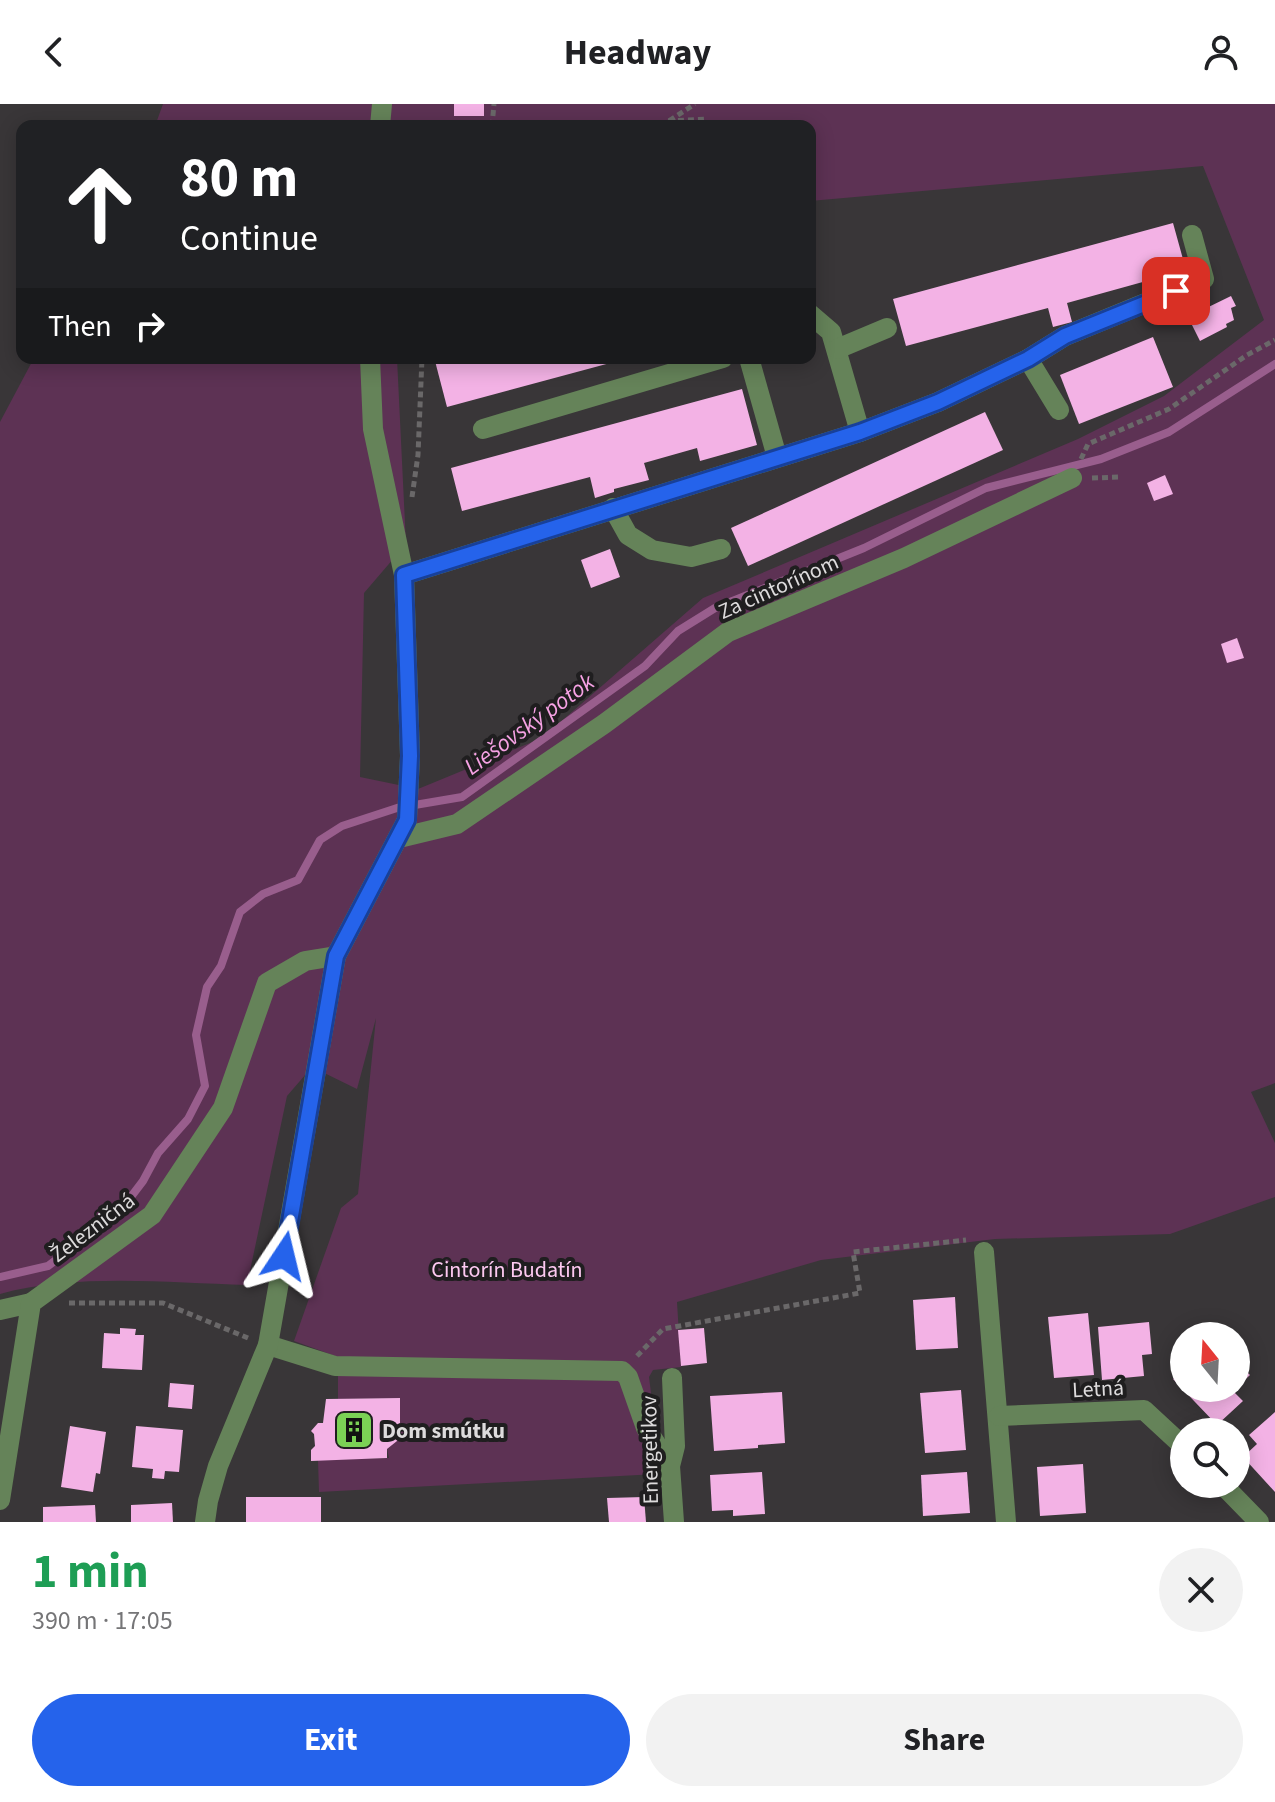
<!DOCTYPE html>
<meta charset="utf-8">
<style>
body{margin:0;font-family:"Source Sans 3",sans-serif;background:#f2f2f2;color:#202124;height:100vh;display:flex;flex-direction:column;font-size:30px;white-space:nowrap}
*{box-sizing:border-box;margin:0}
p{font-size:26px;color:#757577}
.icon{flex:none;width:44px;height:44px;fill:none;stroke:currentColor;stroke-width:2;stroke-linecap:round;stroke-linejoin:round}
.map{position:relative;height:1418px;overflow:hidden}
.drawer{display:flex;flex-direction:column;background:#fff;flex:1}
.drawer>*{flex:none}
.top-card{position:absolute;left:16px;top:16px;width:800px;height:244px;border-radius:16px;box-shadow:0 4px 20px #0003;background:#202124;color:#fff;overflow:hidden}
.needle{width:52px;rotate:342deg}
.fabs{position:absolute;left:1170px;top:1218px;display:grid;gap:16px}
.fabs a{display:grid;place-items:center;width:80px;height:80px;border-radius:50%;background:#fff;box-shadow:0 4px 20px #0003;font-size:40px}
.pin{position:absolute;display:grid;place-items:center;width:68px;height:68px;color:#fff;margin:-34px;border-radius:16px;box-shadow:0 4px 12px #0006}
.me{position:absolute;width:88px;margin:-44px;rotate:10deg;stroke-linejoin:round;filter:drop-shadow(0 0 6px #0008)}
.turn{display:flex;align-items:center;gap:28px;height:168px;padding:0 32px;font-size:36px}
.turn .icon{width:104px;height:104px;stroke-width:2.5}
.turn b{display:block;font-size:56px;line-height:68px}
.then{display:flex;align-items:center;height:76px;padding:0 32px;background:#0003;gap:16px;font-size:30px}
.round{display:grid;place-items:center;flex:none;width:84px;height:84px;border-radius:42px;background:#f2f2f2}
.head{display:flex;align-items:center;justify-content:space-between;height:136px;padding:0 32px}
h1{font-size:48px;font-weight:700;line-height:60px;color:#1e9e55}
.action{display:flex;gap:16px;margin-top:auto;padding:16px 32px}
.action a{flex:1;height:92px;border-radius:48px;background:#2563eb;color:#fff;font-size:32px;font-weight:700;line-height:92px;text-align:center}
.action a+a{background:#f2f2f2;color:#202124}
header{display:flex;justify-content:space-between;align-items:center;height:104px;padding:0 32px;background:#fff;font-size:36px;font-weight:700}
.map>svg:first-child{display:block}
.green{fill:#5d3254}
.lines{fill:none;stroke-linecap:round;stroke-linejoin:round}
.stream{stroke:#995e8d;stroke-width:8}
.building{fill:#f3b2e5}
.path{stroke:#6a6869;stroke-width:5;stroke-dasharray:6 4;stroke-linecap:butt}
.minor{stroke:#658359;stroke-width:20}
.route-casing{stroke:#184099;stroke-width:20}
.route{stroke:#2563eb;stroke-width:14}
.labels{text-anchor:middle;stroke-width:8;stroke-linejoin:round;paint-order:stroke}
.street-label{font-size:22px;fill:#dddbdc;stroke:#1f1e1f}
.park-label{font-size:22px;fill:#fdc9f1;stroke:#1f1e1f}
.poi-label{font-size:22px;font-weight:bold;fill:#dddbdc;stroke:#1f1e1f;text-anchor:start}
.water-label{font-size:24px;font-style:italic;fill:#f6a2e4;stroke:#1f1e1f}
</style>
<header><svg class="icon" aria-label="back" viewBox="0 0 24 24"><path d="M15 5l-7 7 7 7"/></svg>Headway<svg class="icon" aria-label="person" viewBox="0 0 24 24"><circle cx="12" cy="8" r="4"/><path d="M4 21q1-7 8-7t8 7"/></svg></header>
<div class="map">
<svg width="1275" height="1418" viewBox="0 0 1275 1418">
<rect width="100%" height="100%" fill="#393638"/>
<!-- green -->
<path class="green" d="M163,0h1112v979l-24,9 24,51v54l-105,37 -175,5 -174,21 -144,42 4,65 -28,3 -4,7 7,56 1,41 -338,18 -1,-32 71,-2 -2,-9 14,-12 -7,-8 6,-6 -1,-25 -61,1v-42l-44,-16 47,-133 17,-14 18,-176 -19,71 -45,-22 -25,29 -40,189c-79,-2 -170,-12 -247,9v-872l34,-64h363l9,186 -42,49 -4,184 58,12 124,-51 161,-140 375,-159 86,-43 100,-76 -61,-154 -393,35v-75h-655z"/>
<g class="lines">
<!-- stream -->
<polyline class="stream" points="0,1173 48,1162 93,1128 124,1102 143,1077 158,1049 188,1015 205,982 196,931 207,883 221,862 240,808 263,790 298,776 320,736 342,722 397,704 462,693 645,562 678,527 715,504 864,444 986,384 1101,355 1169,328 1275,260"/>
</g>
<!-- building -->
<g class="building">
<rect x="454" y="0" width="30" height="12"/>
<polygon points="1173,119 1186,166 1067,199 1072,218 1053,223 1048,204 906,242 893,195"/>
<polygon points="1231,192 1236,202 1231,204 1234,216 1226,220 1227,223 1200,237 1188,213"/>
<polygon points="1153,233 1173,283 1079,320 1060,271"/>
<polygon points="447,254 625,254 625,255 447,303 435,257"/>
<polygon points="742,285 757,341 700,357 697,344 644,359 649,376 614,385 614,388 595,394 590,373 462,407 451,364"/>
<polygon points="985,308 1003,346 748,462 731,424"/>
<polygon points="1165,371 1173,390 1154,397 1147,379"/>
<polygon points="610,445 620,473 591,484 581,456"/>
<polygon points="1237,534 1244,554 1227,559 1221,540"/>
<polygon points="955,1193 958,1244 916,1246 913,1196"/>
<polygon points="1088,1209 1094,1271 1054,1274 1048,1213"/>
<polygon points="1149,1218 1152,1250 1142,1251 1144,1272 1102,1276 1098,1223"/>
<polygon points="120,1224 136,1225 135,1231 144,1231 142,1266 102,1264 104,1229 120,1230"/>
<polygon points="704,1224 707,1259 681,1262 678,1226"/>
<polygon points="1236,1257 1250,1271 1233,1287 1243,1297 1217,1321 1173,1275 1184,1264 1184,1284 1236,1284"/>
<polygon points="170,1279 194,1281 192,1305 168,1303"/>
<polygon points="961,1286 966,1346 925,1349 920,1289"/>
<polygon points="782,1288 785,1339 758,1341 758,1344 714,1347 710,1292"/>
<polygon points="400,1294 400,1319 394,1325 402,1333 387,1345 387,1354 311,1357 311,1346 315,1342 314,1330 311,1327 318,1319 323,1319 326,1295"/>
<polygon points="1275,1308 1275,1388 1243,1353 1257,1340 1249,1331"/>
<polygon points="70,1322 106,1328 100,1370 96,1369 93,1388 61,1383"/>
<polygon points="136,1322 183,1326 179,1368 165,1367 164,1375 152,1374 153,1365 132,1363"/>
<polygon points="1083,1360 1086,1409 1040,1412 1037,1363"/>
<polygon points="762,1368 765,1410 733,1412 733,1406 712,1407 710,1371"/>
<polygon points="967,1368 970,1409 923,1412 921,1371"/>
<rect x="246" y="1393" width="75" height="25"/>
<polygon points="644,1393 646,1418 609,1418 607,1394"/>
<polygon points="172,1399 173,1418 131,1418 131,1401"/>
<polygon points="95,1401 96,1418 43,1418 43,1403"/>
</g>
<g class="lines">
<!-- path -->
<g class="path">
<polyline points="668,17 707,15"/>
<polyline points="492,22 494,0"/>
<polyline points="661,22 695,0"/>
<polyline points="1081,355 1088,340 1169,305 1247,251 1275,236"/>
<polyline points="1092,374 1121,373"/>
<polyline points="412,393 418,351 422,254"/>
<polyline points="69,1199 163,1199 248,1234"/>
<polyline points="637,1252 663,1225 860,1189 853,1148 966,1136"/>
</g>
<!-- minor -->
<g class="minor">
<polyline points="380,22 382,0"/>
<polyline points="810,210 831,228 860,328"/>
<polyline points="837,245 887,224"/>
<polyline points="749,254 777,353"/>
<polyline points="1028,255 1059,306"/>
<polyline points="483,325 723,254"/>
<polyline points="613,404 628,431 652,446 691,453 721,445"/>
<polyline points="404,471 860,328 938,298 1028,255 1065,232 1204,175 1192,131"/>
<polyline points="399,734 457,720 604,620 728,528 904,454 1072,374"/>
<polyline points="984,1148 1006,1418"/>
<polyline points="0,1206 31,1199"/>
<polyline points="268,1241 335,1262 622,1267 628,1273 646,1324 670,1362"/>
<polyline points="672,1274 675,1342 670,1362 674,1418"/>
<polyline points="999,1312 1144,1306 1184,1343"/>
<polyline points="1222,1380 1259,1418"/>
<polyline points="0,1396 31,1199 152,1111 223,1004 267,879 305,857 336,852"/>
<polyline points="205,1418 208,1397 218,1362 268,1241 336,852 407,716 410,652 404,471 373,325 370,254"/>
</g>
</g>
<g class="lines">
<!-- route casing -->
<g class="route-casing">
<polyline id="route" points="284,1152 336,852 407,716 410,652 404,471 860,328 938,298 1028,255 1065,232 1176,187"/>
</g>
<!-- route -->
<use href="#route" class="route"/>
</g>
<!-- icons -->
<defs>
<g id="building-square" transform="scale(2)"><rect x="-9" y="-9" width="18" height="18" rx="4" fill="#7bd155" stroke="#1f1e1f"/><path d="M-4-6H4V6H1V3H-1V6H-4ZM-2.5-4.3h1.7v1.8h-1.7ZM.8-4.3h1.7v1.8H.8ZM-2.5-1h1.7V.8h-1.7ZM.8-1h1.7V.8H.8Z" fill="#111"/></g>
</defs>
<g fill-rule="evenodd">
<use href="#building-square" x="354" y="1326"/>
</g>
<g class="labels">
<!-- street labels -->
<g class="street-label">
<text transform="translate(778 482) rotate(-24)" y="8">Za cintorínom</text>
<text transform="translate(92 1123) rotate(-37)" y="8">Železničná</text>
<text transform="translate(1098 1284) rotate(-3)" y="8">Letná</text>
<text transform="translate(649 1346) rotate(-91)" y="8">Energetikov</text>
</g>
<!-- park labels -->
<g class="park-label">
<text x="507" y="1173">Cintorín Budatín</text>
</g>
<!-- poi labels -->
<g class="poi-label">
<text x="382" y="1334">Dom smútku</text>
</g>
<!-- water labels -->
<g class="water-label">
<text transform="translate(529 620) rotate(-36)" y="8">Liešovský potok</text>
</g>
</g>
</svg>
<div class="fabs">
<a><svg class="needle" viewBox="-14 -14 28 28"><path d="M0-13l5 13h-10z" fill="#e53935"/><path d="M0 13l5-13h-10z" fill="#757577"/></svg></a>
<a><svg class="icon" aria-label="search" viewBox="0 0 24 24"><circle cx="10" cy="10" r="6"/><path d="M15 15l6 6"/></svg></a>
</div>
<div class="pin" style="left:1176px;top:187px;background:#d93025"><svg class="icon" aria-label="arrive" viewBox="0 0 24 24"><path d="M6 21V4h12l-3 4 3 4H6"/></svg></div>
<svg class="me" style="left:284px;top:1152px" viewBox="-20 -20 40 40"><path d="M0-17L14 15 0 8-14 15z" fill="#2563eb" stroke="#fff" stroke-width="4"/></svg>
<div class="top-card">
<div class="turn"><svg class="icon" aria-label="ahead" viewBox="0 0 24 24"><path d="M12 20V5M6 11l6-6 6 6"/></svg><div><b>80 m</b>Continue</div></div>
<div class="then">Then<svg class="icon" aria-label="right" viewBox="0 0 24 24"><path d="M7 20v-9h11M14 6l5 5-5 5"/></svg></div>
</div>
</div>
<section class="drawer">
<div class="head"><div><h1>1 min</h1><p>390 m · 17:05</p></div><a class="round"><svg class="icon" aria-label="close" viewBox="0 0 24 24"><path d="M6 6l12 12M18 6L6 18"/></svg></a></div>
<div class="action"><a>Exit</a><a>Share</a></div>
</section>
